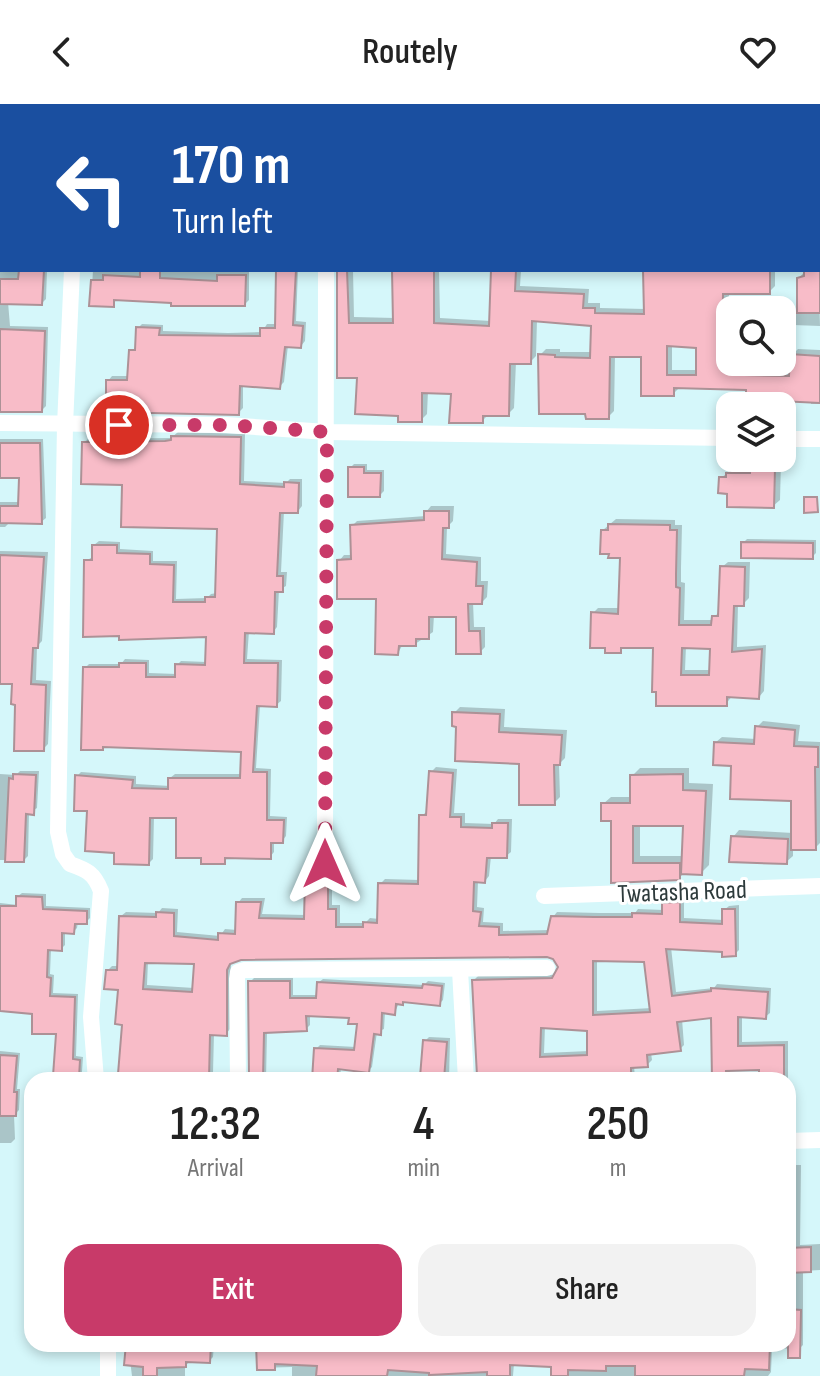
<!DOCTYPE html>
<style>
body{margin:0;font-family:"Sofia Sans Condensed",sans-serif;background:#f2f2f2;color:#222;height:100vh;display:flex;flex-direction:column;font-size:30px;white-space:nowrap}
*{box-sizing:border-box;margin:0}
p{font-size:26px;color:#767676}
.icon{flex:none;width:44px;height:44px;fill:none;stroke:currentColor;stroke-width:2;stroke-linecap:round;stroke-linejoin:round}
.map{position:relative;flex:1;overflow:hidden}
.sheet{position:absolute;left:24px;top:968px;width:772px;height:280px;display:flex;flex-direction:column;background:#fff;border-radius:24px;box-shadow:0 4px 12px #0003}
.sheet>*{flex:none}
.banner{position:absolute;left:0px;top:0px;width:820px;height:168px;box-shadow:0 4px 12px #0003;background:#1a4fa0;color:#fff;overflow:hidden}
.fabs{position:absolute;left:716px;top:192px;display:grid;gap:16px}
.fabs a{display:grid;place-items:center;width:80px;height:80px;border-radius:16px;background:#fff;box-shadow:0 4px 12px #0003;font-size:40px}
.pin{position:absolute;display:grid;place-items:center;width:68px;height:68px;color:#fff;margin:-34px;border:4px solid #fff;border-radius:50%;box-shadow:0 2px 8px #0007}
.me{position:absolute;width:88px;margin:-44px;rotate:0deg;stroke-linejoin:round;filter:drop-shadow(0 0 6px #0008)}
.turn{display:flex;align-items:center;gap:28px;height:168px;padding:0 40px;font-size:36px}
.turn .icon{width:104px;height:104px;stroke-width:2.5}
.turn b{display:block;font-size:56px;line-height:68px}
.eta{display:flex;justify-content:space-evenly;align-items:center;height:136px;text-align:center}
.eta b{font-size:48px;font-weight:600;line-height:56px}
.button{display:flex;gap:16px;margin-top:auto;padding:16px 40px}
.button a{flex:1;height:92px;border-radius:24px;background:#c83a69;color:#fff;font-size:32px;font-weight:600;line-height:92px;text-align:center}
.button a+a{background:#f2f2f2;color:#222}
header{display:flex;justify-content:space-between;align-items:center;height:104px;padding:0 40px;background:#fff;font-size:36px;font-weight:600}
.map>svg:first-child{display:block}
.shadow{fill:#0003;fill-rule:evenodd}
.building{fill:#f8bcc8;stroke:#ad9196;stroke-width:2;fill-rule:evenodd}
.lines{fill:none;stroke-linecap:round;stroke-linejoin:round}
.street{stroke:#fff;stroke-width:16}
.route{stroke:#c83a69;stroke-width:14;stroke-dasharray:0 25.2}
.labels{text-anchor:middle;stroke-width:6;stroke-linejoin:round;paint-order:stroke}
.street-label{font-size:26px;fill:#2d3a3b;stroke:#fff}
</style>
<header><svg class="icon" aria-label="back" viewBox="0 0 24 24"><path d="M15 5l-7 7 7 7"/></svg>Routely<svg class="icon" aria-label="heart" viewBox="0 0 24 24"><path d="M12 20l-8-8c-3-5 5-10 8-4 3-6 11-1 8 4z"/></svg></header>
<div class="map">
<svg width="820" height="1272" viewBox="0 0 820 1272">
<rect width="100%" height="100%" fill="#d5f7fa"/>
<!-- shadow -->
<g class="shadow">
<rect x="54" y="0" width="31" height="2"/>
<polygon points="150,0 217,0 150,2"/>
<rect x="255" y="0" width="47" height="2"/>
<rect x="413" y="0" width="22" height="2"/>
<rect x="632" y="0" width="26" height="2"/>
<rect x="697" y="0" width="22" height="2"/>
<polygon points="790,0 820,0 820,54 818,54 818,2"/>
<polygon points="818,156 820,222 793,221 793,210 799,204 799,174 806,166 818,166"/>
<polygon points="0,159 2,166 47,166 46,195 42,199 8,198 10,222 48,223 46,302 42,306 0,307"/>
<polygon points="93,166 249,168 249,196 245,200 117,194 113,201 91,200"/>
<polygon points="278,166 298,166 296,217 306,218 305,237 301,242 288,241 284,278 279,283 243,280 243,304 238,309 108,277 112,272 130,272 131,247 137,243 138,224 142,220 163,221 163,227 228,229 262,228 267,220 277,220"/>
<path d="M339,166h14l1,47 41,1 -1,-48h45l1,48 51,3 2,-51h28l-1,16 69,3 -1,14h12v5l46,1 -1,-39h130v16l-6,6h-40l1,70h21l-1,8h41l1,-15 6,-6 22,1v54h-9v-4l-25,-1 -1,13 -3,4v-10h-34v-18h-69l-6,6 -30,-39h-28l-1,56 -6,6 -68,-62 6,-6h14v3h32l1,-27 -56,-5 -1,36 -6,6h-14l-2,46 -6,6 -20,1 -6,6 -29,-29 -25,-1 -1,23 -6,6 -21,-6 -41,-38zM672,241l26,1v24h-26z"/>
<polygon points="178,328 245,330 244,377 286,379 290,375 302,375 302,402 298,407 284,407 281,468 287,468 286,482 279,486 277,523 273,528 249,527 247,555 282,556 281,597 276,601 260,601 256,664 271,665 270,712 287,713 286,732 282,737 274,737 274,748 270,753 229,752 224,758 203,752 178,712 154,712 153,755 149,759 116,747 89,706 77,672 81,668 136,672 136,680 170,682 170,674 175,670 242,670 244,646 105,641 102,644 85,564 89,560 121,560 125,555 149,556 149,569 177,570 177,561 181,557 207,558 208,531 86,457 94,452 94,441 99,437 120,438 120,445 153,447 153,457 177,457 176,495 207,494 211,490 217,489 219,423 124,379 84,339 88,335 171,334"/>
<polygon points="0,335 43,335 46,414 41,418 10,418 5,423 0,423 0,398 21,398 21,372 0,372"/>
<polygon points="758,358 781,358 780,396 773,402 729,388 721,374 735,363 752,363"/>
<polygon points="354,360 367,360 367,366 384,366 384,387 380,391 350,364"/>
<polygon points="431,402 454,402 453,417 447,423 446,450 481,453 481,477 488,477 487,493 482,498 473,498 474,523 485,523 485,543 480,548 458,511 434,511 433,528 415,540 403,540 398,549 378,492 339,457 344,451 353,451 352,422 357,417 426,412 426,408"/>
<path d="M616,415l59,1v5h7l-1,43v14l4,1 -1,37h29l6,-9 3,-44 6,-5h22l-1,36 -6,6h-5l-1,43 29,-2 -2,46 -5,6 -27,-1 -6,8h-68l-3,-58h-30l-5,5 -27,-38 5,-5h22l2,-52 -19,-26zM686,542l26,1v23h-27z"/>
<polygon points="747,435 816,436 816,449 812,453 743,439"/>
<polygon points="0,447 48,448 42,537 37,542 36,576 51,577 48,640 43,645 18,560 0,539"/>
<polygon points="460,603 505,605 504,623 567,626 565,654 559,660 560,693 554,699 521,658 459,621 454,609"/>
<polygon points="763,617 800,621 798,637 820,638 820,739 815,744 793,744 793,752 786,758 733,733 739,726 793,729 793,695 733,660 716,638 722,633 756,635 757,623"/>
<path d="M436,663l21,2 -3,44h11v10l29,1 4,-5h14l-1,33 -5,4h-15l-2,20 -4,5h-7l-1,26 7,1 -1,14 20,1v8l47,-1 3,-13 4,-5 43,1h35l3,-4 26,1v-6l4,-5 16,-1v20l40,2v-10l5,-4 10,-1v45l-4,4 -11,-4 -53,-3 5,45 38,-4 3,-4 54,4 -1,25 -5,4 -23,-1v26l46,-1v39h-27v-12l-31,1v11h-16l-1,-64 -31,3 2,26 -4,4 -29,4 1,7 -5,5h-13l1,15h-45v-9l-58,3 1,6h-54l-5,-100 4,-4 76,-1 5,-3v-10l-5,-5 -320,3 -3,3 -1,66 -4,5 -12,-1 -1,40 -4,5 -27,-1v3h-61l3,-57 -4,-35 -12,-18 4,-4h7l2,-50 5,-4 32,1 4,-5 16,1 -1,23 43,4 5,-7 12,1 1,-27 4,-5h23l-3,16 44,1 1,-35 4,-5h21v30h8v18h25l5,-5 9,1 1,-35 5,-5 35,1 1,-64 7,-5 3,-39zM597,855l49,1 6,48 -55,3zM148,857l48,1 -2,26 -47,-3zM545,922l44,3v22l-45,2z"/>
<path d="M640,664h49v15l24,1 -4,81 -8,8 -16,-1 -6,6 -66,2v-61l-10,-15 8,-7h21v-21zM640,720h45l-1,32h-44z"/>
<polygon points="20,667 39,667 37,704 29,709 28,752 24,756 0,756 0,670 16,671"/>
<polygon points="22,789 46,790 46,802 90,804 90,814 86,818 78,818 77,824 73,828 65,827 65,841 61,845 51,844 50,870 54,871 53,889 78,890 76,952 83,953 82,968 79,972 58,929 34,909 0,905 0,799 18,801 18,792"/>
<polygon points="254,874 293,874 293,891 318,891 319,878 323,875 424,881 428,877 445,879 443,896 439,900 405,896 399,899 395,908 385,908 384,925 377,928 372,963 368,967 341,963 340,976 314,976 316,945 320,941 356,943 359,918 351,912 310,910 310,921 306,925 267,927 266,976 251,976 250,878"/>
<polygon points="429,933 450,934 449,976 429,976 425,937"/>
<polygon points="0,947 20,949 17,985 20,985 19,1006 14,1011 15,1035 11,1039 0,1039"/>
<polygon points="788,1061 801,1061 800,1141 820,1140 820,1166 803,1167 803,1241 799,1245 772,1244 771,1268 768,1272 553,1272 553,1261 514,1259 513,1272 292,1272 292,1263 259,1264 258,1240 788,1240"/>
<polygon points="128,1240 214,1240 213,1253 209,1257 191,1256 185,1262 185,1272 132,1272"/>
</g>
<!-- building -->
<g class="building">
<polygon points="19,166 44,166 42,201 0,200 0,175 18,175"/>
<polygon points="140,166 160,166 160,174 217,177 217,171 246,171 245,202 171,202 171,199 114,196 114,203 89,202 91,176 103,176 103,171 140,173"/>
<polygon points="276,166 296,166 293,221 303,222 301,244 285,243 280,285 240,282 239,311 106,308 106,276 127,276 129,246 135,246 136,223 160,224 159,231 260,232 260,224 275,224"/>
<path d="M337,166h10l2,53h44l-1,-53h42v53l55,3 2,-56h25l-1,21 69,3 -1,14h12v5l49,1 -1,-44h127v24h-47l-1,68h23v13l44,1 1,-22 30,2v47l-40,-2v5h-34v-16l-72,-2v8h-33v-39h-31l-1,62h-23l-1,-5h-46l-1,-60 17,1v2l35,1 1,-32 -59,-5 -1,43h-21l-1,52h-26v7h-34l2,-29 -29,-1v29h-24v-6l-43,-2 2,-36h-20zM667,242l29,2v27h-29z"/>
<polygon points="804,166 820,166 820,209 797,209 797,174 804,172"/>
<polygon points="0,225 45,227 42,308 0,308"/>
<polygon points="171,332 241,333 240,380 284,383 284,378 299,379 298,409 280,409 277,472 283,472 283,488 275,488 274,530 245,529 244,559 278,559 277,603 257,602 253,668 267,668 267,716 284,716 283,739 271,739 271,755 225,754 225,760 201,760 201,754 176,754 176,714 150,714 149,761 114,760 114,749 85,747 87,707 74,707 75,671 133,676 132,684 168,685 168,674 240,674 241,648 103,643 103,646 81,646 83,563 119,563 119,559 146,559 146,573 175,573 175,560 205,561 206,533 119,536 119,532 83,533 84,456 92,456 92,441 117,441 117,449 150,450 150,460 174,461 173,498 205,498 205,493 215,493 217,425 121,423 122,381 81,380 82,338 165,337 171,336"/>
<polygon points="0,339 40,339 42,420 0,419 0,402 18,402 19,374 0,374"/>
<polygon points="348,363 364,363 364,369 381,369 380,393 348,393"/>
<polygon points="750,363 775,364 774,404 727,403 727,390 718,389 719,373 726,373 726,369 750,369"/>
<polygon points="804,393 817,393 818,408 804,409"/>
<polygon points="424,407 449,407 449,424 443,424 442,455 477,458 476,482 483,482 482,500 468,500 469,527 480,527 481,550 456,550 456,513 429,513 429,535 416,535 416,542 399,542 398,551 375,550 376,495 337,495 337,456 351,455 350,421 424,416"/>
<path d="M608,420l62,1v5h7l-1,44v13l4,1 -1,37h32l1,-9h6l2,-50 25,1 -1,39h-10l-2,46 30,-3 -3,50 -32,-2v9h-71v-14h-4l1,-44h-32v5h-16v-5h-15l1,-36 27,2 2,-56h-12l1,-4h-9l1,-24h7zM682,544l28,1 -1,26h-28z"/>
<polygon points="741,438 813,439 813,455 741,454"/>
<polygon points="0,451 44,453 38,544 33,544 31,580 46,581 44,647 14,647 15,601 11,600 12,580 0,580"/>
<polygon points="452,608 500,610 499,628 562,631 560,661 554,661 555,701 519,701 519,660 455,657 456,623 452,622"/>
<polygon points="755,622 795,626 794,642 818,643 818,663 815,663 816,746 791,746 791,697 730,695 731,662 713,661 714,638 754,640"/>
<path d="M429,667l24,2 -3,44h11v10l31,1v-5h16l-1,35h-20l-2,25 -11,-1 -1,29 8,1 -2,14 20,1v8l48,-1 4,-18 43,1h38v-4l30,1v-11l18,-1v20l42,2v-15h13l1,47 -14,1v-5l-56,-3 6,47 39,-5v-3l57,4 -2,27 -28,-2v29l46,-1v35h-25v-10l-33,1v9h-14l-1,-62 -34,4 4,29 -34,4 1,12 -17,1v12h-43v-6l-90,-1v4l-21,-1 -5,-96 80,-2 6,-11 -5,-8 -6,-2 -306,3 -11,4 -3,6v66l-17,-1 -1,45 -91,-6 4,-49 -7,-1 3,-34 -14,-1 2,-19h11l2,-54 37,1v-5l18,1v23l44,4v-7l17,1 1,-32h25l-2,16 45,1 1,-40h23v30h8v18h27v-5l14,1 1,-40 40,1 1,-69h7zM593,857l51,1 6,50 -57,3zM145,859l49,1 -2,28 -49,-3zM541,924l46,3v24l-47,2z"/>
<polygon points="13,670 36,671 34,711 26,710 24,758 5,758 9,674 13,675"/>
<polygon points="683,670 683,686 706,687 702,771 681,770 683,722 633,722 633,759 680,759 680,776 611,779 611,717 601,717 601,699 630,699 630,671"/>
<polygon points="731,732 788,735 787,760 729,758"/>
<polygon points="16,792 42,793 43,805 87,807 87,820 75,820 74,830 62,829 62,847 48,846 47,873 51,874 50,892 75,893 73,955 80,956 79,974 53,972 56,930 32,930 32,910 0,907 0,802 16,802"/>
<polygon points="248,877 290,877 290,894 316,894 317,878 422,884 423,880 442,882 440,902 403,898 403,901 396,900 395,911 382,909 381,931 374,930 369,969 338,965 337,976 312,976 314,944 354,946 357,920 348,920 349,914 306,912 307,927 264,929 263,975 249,974"/>
<polygon points="423,936 447,938 444,975 420,973"/>
<polygon points="0,951 17,952 14,988 17,988 16,1012 0,1012"/>
<polygon points="811,1143 811,1168 788,1169 788,1144"/>
<polygon points="788,1205 801,1206 800,1254 788,1254"/>
<polygon points="126,1240 211,1240 210,1259 186,1258 186,1263 157,1264 157,1272 143,1272 143,1263 124,1261"/>
<polygon points="256,1240 770,1240 769,1266 745,1265 744,1272 635,1272 635,1262 606,1262 606,1267 568,1266 568,1272 551,1272 551,1263 510,1261 510,1272 487,1272 487,1268 429,1271 429,1269 388,1266 387,1272 316,1272 317,1262 275,1260 275,1266 257,1266"/>
</g>
<g class="lines">
<!-- street -->
<g class="street">
<polyline points="0,87 2,87"/>
<polyline points="818,92 820,92"/>
<path d="M72,166l-7,155 -7,407 5,22 7,10c17,6 24,9 31,27l-10,126 5,63"/>
<polyline points="0,319 226,321 327,328 730,334"/>
<polyline points="782,335 820,335"/>
<polyline points="325,760 326,166"/>
<polyline points="544,792 820,782"/>
<polyline points="460,866 466,976"/>
<polyline points="238,976 237,875 238,868 244,866 547,864"/>
<polyline points="788,1037 820,1036"/>
<polyline points="108,1240 108,1272"/>
</g>
</g>
<g class="lines">
<!-- route -->
<polyline class="route" points="119,321 226,321 327,328 325,760"/>
</g>
<g class="labels">
<!-- street labels -->
<g class="street-label">
<text transform="translate(682 787) rotate(-2)" y="9">Twatasha Road</text>
</g>
</g>
</svg>
<div class="fabs">
<a><svg class="icon" aria-label="search" viewBox="0 0 24 24"><circle cx="10" cy="10" r="6"/><path d="M15 15l6 6"/></svg></a>
<a><svg class="icon" aria-label="layers" viewBox="0 0 24 24"><path d="M12 4l9 5-9 5-9-5zM3 14l9 5 9-5"/></svg></a>
</div>
<div class="pin" style="left:119px;top:321px;background:#d93025"><svg class="icon" aria-label="arrive" viewBox="0 0 24 24"><path d="M6 21V4h12l-3 4 3 4H6"/></svg></div>
<svg class="me" style="left:325px;top:760px" viewBox="-20 -20 40 40"><path d="M0-17L14 15 0 8-14 15z" fill="#c83a69" stroke="#fff" stroke-width="4"/></svg>
<div class="banner">
<div class="turn"><svg class="icon" aria-label="left" viewBox="0 0 24 24"><path d="M17 20v-9H6M10 6l-5 5 5 5"/></svg><div><b>170 m</b>Turn left</div></div>
</div>
<section class="sheet">
<div class="eta">
<div><b>12:32</b><p>Arrival</p></div>
<div><b>4</b><p>min</p></div>
<div><b>250</b><p>m</p></div>
</div>
<div class="button"><a>Exit</a><a>Share</a></div>
</section>
</div>
